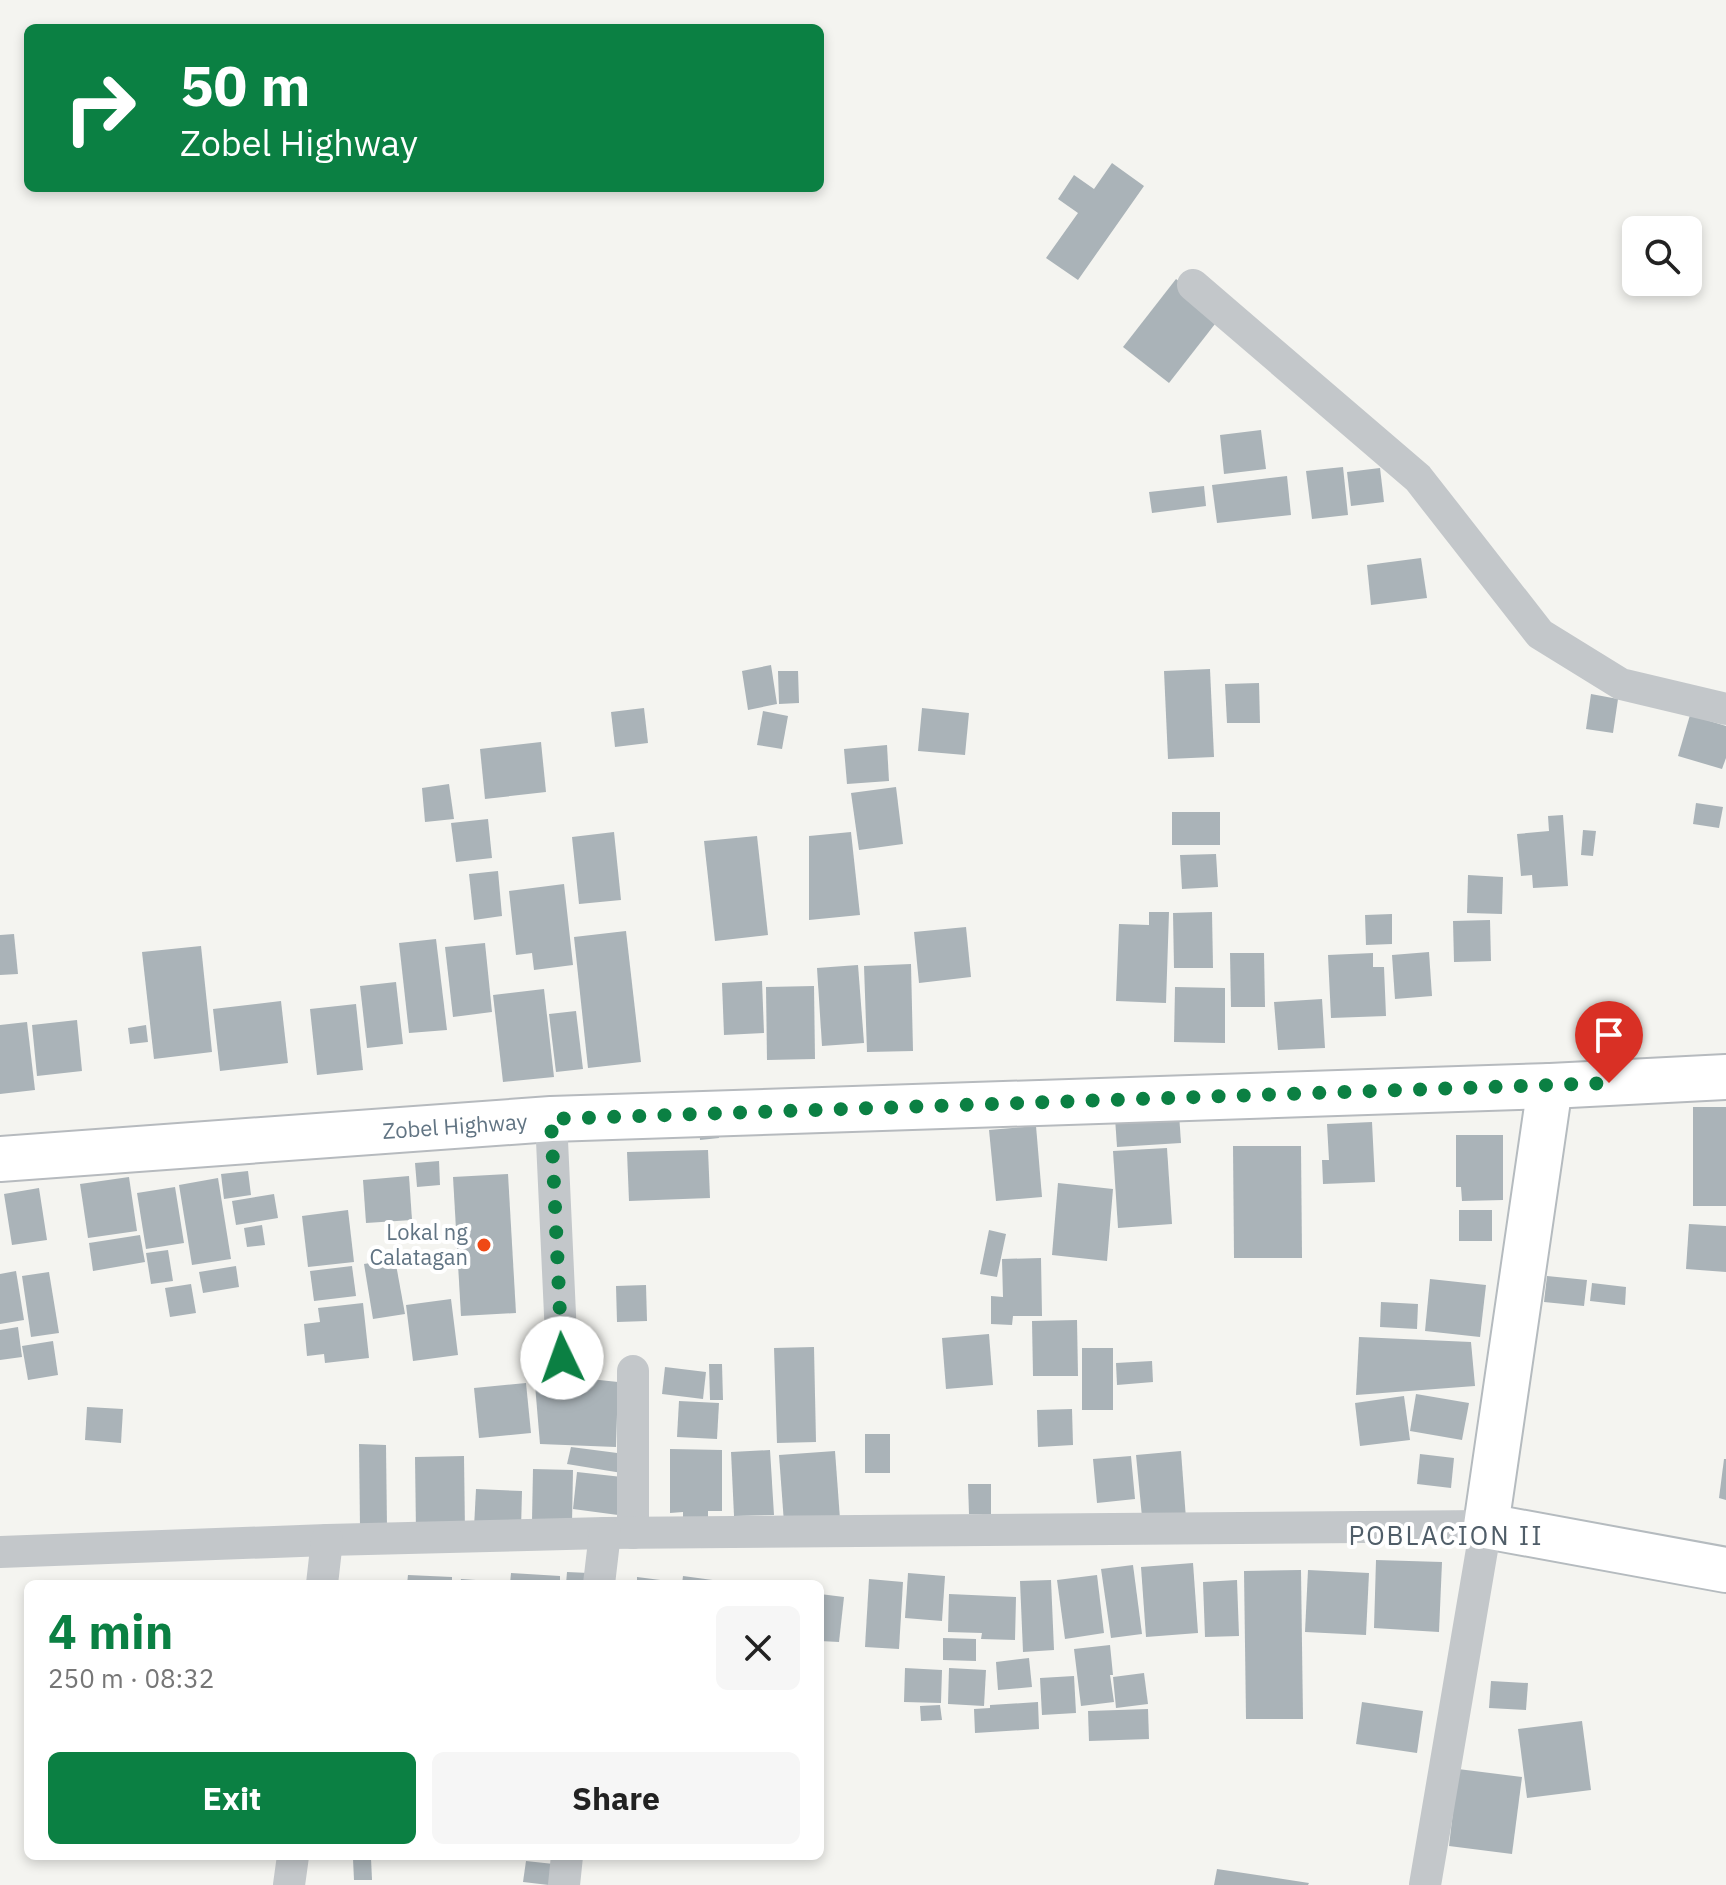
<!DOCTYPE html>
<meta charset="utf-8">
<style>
body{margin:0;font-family:"IBM Plex Sans",sans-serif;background:#f6f6f6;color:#222;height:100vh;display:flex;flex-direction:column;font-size:30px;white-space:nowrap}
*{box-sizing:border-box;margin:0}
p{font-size:26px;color:#767676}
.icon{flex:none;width:44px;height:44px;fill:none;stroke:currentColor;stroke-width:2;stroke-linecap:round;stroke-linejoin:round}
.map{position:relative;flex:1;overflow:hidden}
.panel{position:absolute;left:24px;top:1580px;width:800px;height:280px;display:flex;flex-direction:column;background:#fff;border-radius:12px;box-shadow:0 4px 12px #0003}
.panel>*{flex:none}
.hud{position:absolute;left:24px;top:24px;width:800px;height:168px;border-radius:12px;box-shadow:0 4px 12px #0003;background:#0b8043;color:#fff;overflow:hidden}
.tools{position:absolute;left:1622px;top:216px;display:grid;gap:16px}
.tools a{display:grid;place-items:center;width:80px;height:80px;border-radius:12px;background:#fff;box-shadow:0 4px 12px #0003;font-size:40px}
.pin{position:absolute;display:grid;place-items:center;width:68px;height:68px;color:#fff;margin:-82px -34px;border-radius:50% 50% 50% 0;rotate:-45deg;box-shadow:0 0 8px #0007}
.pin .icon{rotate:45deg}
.me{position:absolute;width:88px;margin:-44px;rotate:357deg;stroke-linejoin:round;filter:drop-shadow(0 0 6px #0008)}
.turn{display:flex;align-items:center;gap:28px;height:168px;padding:0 24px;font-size:36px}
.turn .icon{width:104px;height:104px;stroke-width:2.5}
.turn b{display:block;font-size:56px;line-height:68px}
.round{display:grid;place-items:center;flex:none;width:84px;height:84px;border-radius:12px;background:#f6f6f6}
.head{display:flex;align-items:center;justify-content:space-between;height:136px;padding:0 24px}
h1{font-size:48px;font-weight:800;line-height:60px;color:#0b8043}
.cta{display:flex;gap:16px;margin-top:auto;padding:16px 24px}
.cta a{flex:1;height:92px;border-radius:12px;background:#0b8043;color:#fff;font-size:32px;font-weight:800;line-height:92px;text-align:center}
.cta a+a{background:#f6f6f6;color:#222}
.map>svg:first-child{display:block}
.building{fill:#aab3b8}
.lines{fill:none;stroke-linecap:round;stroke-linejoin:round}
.secondary-casing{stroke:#b5bbbf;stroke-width:48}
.primary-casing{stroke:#b6babe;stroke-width:48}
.street{stroke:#c3c7ca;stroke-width:32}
.secondary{stroke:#fff;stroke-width:44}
.primary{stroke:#fff;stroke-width:44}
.route{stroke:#0b8043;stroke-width:14;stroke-dasharray:0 25.2}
.poi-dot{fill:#ef4915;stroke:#fff;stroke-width:3}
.labels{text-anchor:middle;stroke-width:8;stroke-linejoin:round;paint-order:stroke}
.street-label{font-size:22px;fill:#617483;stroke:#fff}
.poi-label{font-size:22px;fill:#617483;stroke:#fff;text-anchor:end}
.quarter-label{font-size:26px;letter-spacing:2px;fill:#4f5d68;stroke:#fff}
</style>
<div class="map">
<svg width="1726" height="1885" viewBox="0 0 1726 1885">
<rect width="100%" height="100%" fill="#f4f4f0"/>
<!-- building -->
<g class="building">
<polygon points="1112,163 1144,186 1078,280 1046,258 1078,213 1058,199 1074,175 1094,189"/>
<polygon points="1176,279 1222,315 1169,383 1123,347"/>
<polygon points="1261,430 1266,469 1224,474 1220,435"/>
<polygon points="1343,467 1348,515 1312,519 1306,471"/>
<polygon points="1380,468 1384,502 1351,506 1347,472"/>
<polygon points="1287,476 1291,515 1217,523 1212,485"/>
<polygon points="1204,486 1206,506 1152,513 1149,492"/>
<polygon points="1421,558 1427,598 1371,605 1367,565"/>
<polygon points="771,665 777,704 748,710 742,671"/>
<polygon points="1210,669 1214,757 1168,759 1164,671"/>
<polygon points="778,671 798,671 799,703 779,704"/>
<polygon points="1259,683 1260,723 1227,723 1225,684"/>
<polygon points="1591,694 1618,699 1613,733 1586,729"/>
<polygon points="644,708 648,743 615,747 611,712"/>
<polygon points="922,708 969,713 965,755 918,751"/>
<polygon points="763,711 788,716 782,749 757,745"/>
<polygon points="1690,715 1726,726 1726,758 1722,769 1678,756"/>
<polygon points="541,742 546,792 485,799 480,749"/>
<polygon points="887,745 889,781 847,784 844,749"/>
<polygon points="449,784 454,819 425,822 422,788"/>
<polygon points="896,787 903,844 859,850 851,793"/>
<polygon points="1696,803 1723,807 1719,828 1693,824"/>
<rect x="1172" y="812" width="48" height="33"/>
<polygon points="1563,815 1568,886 1533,888 1532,875 1521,876 1517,834 1549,831 1548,816"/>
<polygon points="488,819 492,858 456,862 451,823"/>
<polygon points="1583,830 1596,831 1593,856 1581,855"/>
<polygon points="614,832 621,900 579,904 572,837"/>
<polygon points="851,832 860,915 809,920 809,836"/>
<polygon points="757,836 768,935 715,941 704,841"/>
<polygon points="1216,854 1218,887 1182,889 1180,855"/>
<polygon points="498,871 502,916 474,920 469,874"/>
<polygon points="1468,875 1503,877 1502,914 1467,913"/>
<polygon points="564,884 573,965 534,970 532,953 516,955 509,891"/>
<polygon points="1149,912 1169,912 1166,1003 1116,1001 1119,924 1149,925"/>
<polygon points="1212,912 1213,968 1174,968 1173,913"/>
<polygon points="1392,914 1392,944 1366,945 1365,915"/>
<polygon points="1490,920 1491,961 1454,962 1453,921"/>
<polygon points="966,927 971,977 919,983 914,932"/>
<polygon points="626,931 641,1062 588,1068 574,937"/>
<polygon points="14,934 18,974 0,975 0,935"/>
<polygon points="436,939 447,1030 409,1033 399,943"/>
<polygon points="485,943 492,1012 453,1017 445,947"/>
<polygon points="201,946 212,1052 154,1059 142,952"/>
<polygon points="1429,952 1432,996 1395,999 1392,955"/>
<polygon points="1230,953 1264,953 1265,1007 1231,1007"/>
<polygon points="1373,953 1373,967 1384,967 1386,1016 1331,1018 1328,955"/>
<polygon points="911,964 913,1051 867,1052 864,966"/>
<polygon points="858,965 864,1043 822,1046 817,968"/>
<polygon points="762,981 764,1033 724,1035 722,983"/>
<polygon points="396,982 403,1044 367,1048 360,986"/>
<polygon points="814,986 815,1059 767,1060 766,987"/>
<polygon points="1175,987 1225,988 1225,1043 1174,1042"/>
<polygon points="544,989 554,1077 503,1082 493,995"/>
<polygon points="1322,999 1325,1048 1278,1050 1274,1002"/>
<polygon points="281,1001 288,1063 220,1071 213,1009"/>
<polygon points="356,1004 363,1070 317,1075 310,1009"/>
<polygon points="576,1011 583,1069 556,1072 549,1014"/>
<polygon points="77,1020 82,1071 37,1076 32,1025"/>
<polygon points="27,1022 35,1090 0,1094 0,1025"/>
<polygon points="146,1025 148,1042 130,1044 128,1028"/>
<polygon points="1178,1099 1181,1143 1117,1147 1114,1103"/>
<rect x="1693" y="1107" width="33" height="99"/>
<polygon points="717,1121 719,1138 700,1140 699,1123"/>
<polygon points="1372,1122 1375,1182 1323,1184 1322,1160 1329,1160 1327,1124"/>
<polygon points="1036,1126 1042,1197 996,1201 989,1130"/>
<polygon points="1456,1135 1503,1135 1503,1200 1462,1201 1461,1187 1456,1187"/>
<polygon points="1233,1146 1301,1146 1302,1258 1234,1258"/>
<polygon points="1167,1148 1172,1224 1118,1228 1113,1151"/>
<polygon points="708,1150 710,1198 629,1201 627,1152"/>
<polygon points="439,1161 440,1185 417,1187 415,1163"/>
<polygon points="248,1171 251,1195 224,1199 221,1174"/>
<polygon points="508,1174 516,1313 461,1316 453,1177"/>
<polygon points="409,1176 412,1220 366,1223 363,1180"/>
<polygon points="129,1177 137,1231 88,1238 80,1184"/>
<polygon points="218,1178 231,1259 192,1265 179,1185"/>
<polygon points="1058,1183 1113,1189 1107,1261 1052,1255"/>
<polygon points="175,1187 184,1243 146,1249 137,1193"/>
<polygon points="39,1188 47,1240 12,1245 4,1194"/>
<polygon points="274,1194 278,1218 236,1225 232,1201"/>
<polygon points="348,1210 354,1262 308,1267 302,1216"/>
<rect x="1459" y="1210" width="33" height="31"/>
<polygon points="1689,1224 1726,1226 1726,1272 1686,1269"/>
<polygon points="262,1225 265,1245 247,1247 244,1228"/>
<polygon points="989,1230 1006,1234 997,1277 980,1274"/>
<polygon points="140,1235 145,1262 93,1271 89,1243"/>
<polygon points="168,1250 173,1281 151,1284 146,1253"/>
<polygon points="1041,1258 1042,1316 1013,1316 1012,1325 991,1324 991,1296 1003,1297 1002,1259"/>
<polygon points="395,1259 405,1314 373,1319 364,1264"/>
<polygon points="236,1266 239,1287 203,1293 199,1272"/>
<polygon points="352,1266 356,1296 314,1301 310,1271"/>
<polygon points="16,1271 24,1320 0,1324 0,1274"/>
<polygon points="49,1272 59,1333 31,1337 22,1276"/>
<polygon points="1547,1276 1587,1280 1584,1306 1544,1302"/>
<polygon points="1430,1279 1486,1285 1480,1337 1425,1331"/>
<polygon points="1592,1283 1626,1287 1625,1305 1590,1301"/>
<polygon points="191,1284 196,1313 170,1317 165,1288"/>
<polygon points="646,1285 647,1321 617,1322 616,1286"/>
<polygon points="451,1299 458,1355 413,1361 406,1305"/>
<polygon points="1381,1302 1418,1304 1417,1329 1380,1327"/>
<polygon points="363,1303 369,1358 325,1363 324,1354 307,1356 304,1324 320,1322 318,1308"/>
<polygon points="1077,1320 1078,1376 1033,1376 1032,1321"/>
<polygon points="18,1327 22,1357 0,1360 0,1330"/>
<polygon points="989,1334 993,1385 946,1389 942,1338"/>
<polygon points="1359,1337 1471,1342 1475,1386 1356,1395"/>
<polygon points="53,1341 58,1375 28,1380 22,1346"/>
<polygon points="814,1347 816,1442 777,1443 774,1348"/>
<rect x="1082" y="1348" width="31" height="62"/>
<polygon points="1152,1361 1153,1382 1117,1385 1116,1363"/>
<polygon points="709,1364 722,1364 723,1400 710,1400"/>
<polygon points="665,1367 706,1372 703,1399 662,1394"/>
<polygon points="534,1373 618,1382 616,1447 540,1444"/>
<polygon points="526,1383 531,1433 479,1438 474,1388"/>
<polygon points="1416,1394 1469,1403 1462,1440 1410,1431"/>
<polygon points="1404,1396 1410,1440 1360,1446 1355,1403"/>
<polygon points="679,1401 719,1403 717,1439 677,1437"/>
<polygon points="87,1407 123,1409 121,1443 85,1440"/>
<polygon points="1072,1409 1073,1445 1038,1447 1037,1410"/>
<rect x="865" y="1434" width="25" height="39"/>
<polygon points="359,1444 386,1445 387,1528 360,1528"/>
<polygon points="571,1447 625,1454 622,1473 567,1464"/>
<polygon points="670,1449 722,1450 722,1511 708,1511 708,1526 683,1525 683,1512 670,1513"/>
<polygon points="770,1450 774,1515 734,1516 731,1452"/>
<polygon points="835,1451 840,1519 784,1523 779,1455"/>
<polygon points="1181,1451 1186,1519 1142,1517 1136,1455"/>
<polygon points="1420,1454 1454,1458 1451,1488 1417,1484"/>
<polygon points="464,1456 465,1531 416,1532 415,1457"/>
<polygon points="1131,1456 1135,1499 1097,1503 1093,1459"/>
<polygon points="1724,1459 1726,1459 1726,1500 1719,1498"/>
<polygon points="533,1469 573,1470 572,1523 532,1521"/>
<polygon points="577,1472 622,1477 618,1515 573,1509"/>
<polygon points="968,1484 991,1484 991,1514 969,1514"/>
<polygon points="476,1489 522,1491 521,1530 474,1528"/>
<polygon points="1376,1560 1442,1562 1439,1632 1374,1628"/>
<polygon points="1193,1563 1198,1633 1146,1637 1141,1567"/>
<polygon points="1133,1565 1142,1634 1111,1638 1101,1569"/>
<polygon points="1301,1570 1303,1719 1246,1719 1244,1571"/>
<polygon points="1308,1570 1369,1573 1366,1635 1305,1632"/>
<polygon points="567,1572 589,1573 588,1584 566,1584"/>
<polygon points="511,1573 560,1576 560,1584 510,1584"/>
<polygon points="908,1573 945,1576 942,1621 905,1618"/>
<polygon points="408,1575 452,1577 452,1584 407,1584"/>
<polygon points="1097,1575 1104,1633 1065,1639 1057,1580"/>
<polygon points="683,1576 720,1581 720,1584 682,1584"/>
<polygon points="637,1577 676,1582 675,1584 637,1584"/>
<polygon points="461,1579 505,1582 505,1584 460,1584"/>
<polygon points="869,1579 903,1582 899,1649 865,1647"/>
<polygon points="1051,1580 1054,1650 1023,1652 1020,1581"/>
<polygon points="1237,1580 1239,1636 1205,1637 1203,1582"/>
<polygon points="820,1594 844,1597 839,1642 820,1641"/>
<polygon points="949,1594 1016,1597 1015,1640 981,1639 982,1633 948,1632"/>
<polygon points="943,1638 976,1639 976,1661 943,1660"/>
<polygon points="1110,1645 1113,1675 1110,1675 1114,1702 1081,1706 1074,1649"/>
<polygon points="1029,1658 1032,1687 998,1690 996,1662"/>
<polygon points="905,1668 942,1670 941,1703 904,1702"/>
<polygon points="949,1668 986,1670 984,1706 948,1704"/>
<polygon points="1144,1673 1148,1704 1116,1708 1113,1677"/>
<polygon points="1074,1676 1076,1713 1042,1715 1040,1678"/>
<polygon points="1491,1681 1528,1683 1526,1710 1489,1708"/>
<polygon points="1038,1702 1039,1729 975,1733 974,1709 990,1708 990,1705"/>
<polygon points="1362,1702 1423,1711 1417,1753 1356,1744"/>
<polygon points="940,1705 942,1720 921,1721 920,1706"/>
<polygon points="1148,1709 1149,1739 1089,1741 1088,1711"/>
<polygon points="1582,1721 1591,1790 1527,1798 1518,1729"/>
<polygon points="1458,1769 1522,1777 1512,1854 1449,1846"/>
<polygon points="371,1858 372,1880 354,1880 353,1859"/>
<polygon points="526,1861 563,1865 549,1885 523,1882"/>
<polygon points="1217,1869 1309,1883 1308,1885 1214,1885"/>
</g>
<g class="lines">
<!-- secondary casing -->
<g class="secondary-casing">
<polyline id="secondary" points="1550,1086 1486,1526 1726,1570"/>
</g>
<!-- primary casing -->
<g class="primary-casing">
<polyline id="primary" points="0,1159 551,1119 1550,1086 1726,1077"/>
</g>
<!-- street -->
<g class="street">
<polyline points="1193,285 1418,478 1540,634 1621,684 1726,709"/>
<polyline points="551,1119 562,1358"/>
<polyline points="633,1371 633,1533"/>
<polyline points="0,1552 327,1540 605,1533 1486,1526 1425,1885"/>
<polyline points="322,1584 327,1540"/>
<polyline points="599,1584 605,1533"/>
<polyline points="289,1885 293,1856"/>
<polyline points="564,1885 567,1856"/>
</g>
<!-- secondary -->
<use href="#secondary" class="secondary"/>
<!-- primary -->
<use href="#primary" class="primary"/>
</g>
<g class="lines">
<!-- route -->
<polyline class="route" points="562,1358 551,1119 1609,1083"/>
</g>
<!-- markers -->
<circle class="poi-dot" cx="484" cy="1245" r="8"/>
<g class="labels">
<!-- street labels -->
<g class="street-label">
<text transform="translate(455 1126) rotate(-4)" y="8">Zobel Highway</text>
</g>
<!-- poi labels -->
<g class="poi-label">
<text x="468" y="1240">Lokal ng<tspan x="468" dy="25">Calatagan</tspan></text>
</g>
<!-- quarter labels -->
<g class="quarter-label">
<text x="1446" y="1545">POBLACION II</text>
</g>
</g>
</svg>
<div class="tools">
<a><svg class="icon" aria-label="search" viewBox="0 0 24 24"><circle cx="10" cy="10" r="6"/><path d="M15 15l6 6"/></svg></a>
</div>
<div class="pin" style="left:1609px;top:1083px;background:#d93025"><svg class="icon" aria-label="arrive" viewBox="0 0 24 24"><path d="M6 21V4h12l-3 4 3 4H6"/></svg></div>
<svg class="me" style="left:562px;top:1358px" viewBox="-20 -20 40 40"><circle r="19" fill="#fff"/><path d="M0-13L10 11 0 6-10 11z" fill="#0b8043"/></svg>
<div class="hud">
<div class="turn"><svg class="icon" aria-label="right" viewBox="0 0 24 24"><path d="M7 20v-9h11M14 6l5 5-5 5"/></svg><div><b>50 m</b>Zobel Highway</div></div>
</div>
<section class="panel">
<div class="head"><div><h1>4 min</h1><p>250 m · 08:32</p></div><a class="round"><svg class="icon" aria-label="close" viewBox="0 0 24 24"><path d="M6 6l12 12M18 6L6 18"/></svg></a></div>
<div class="cta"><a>Exit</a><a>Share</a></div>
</section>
</div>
